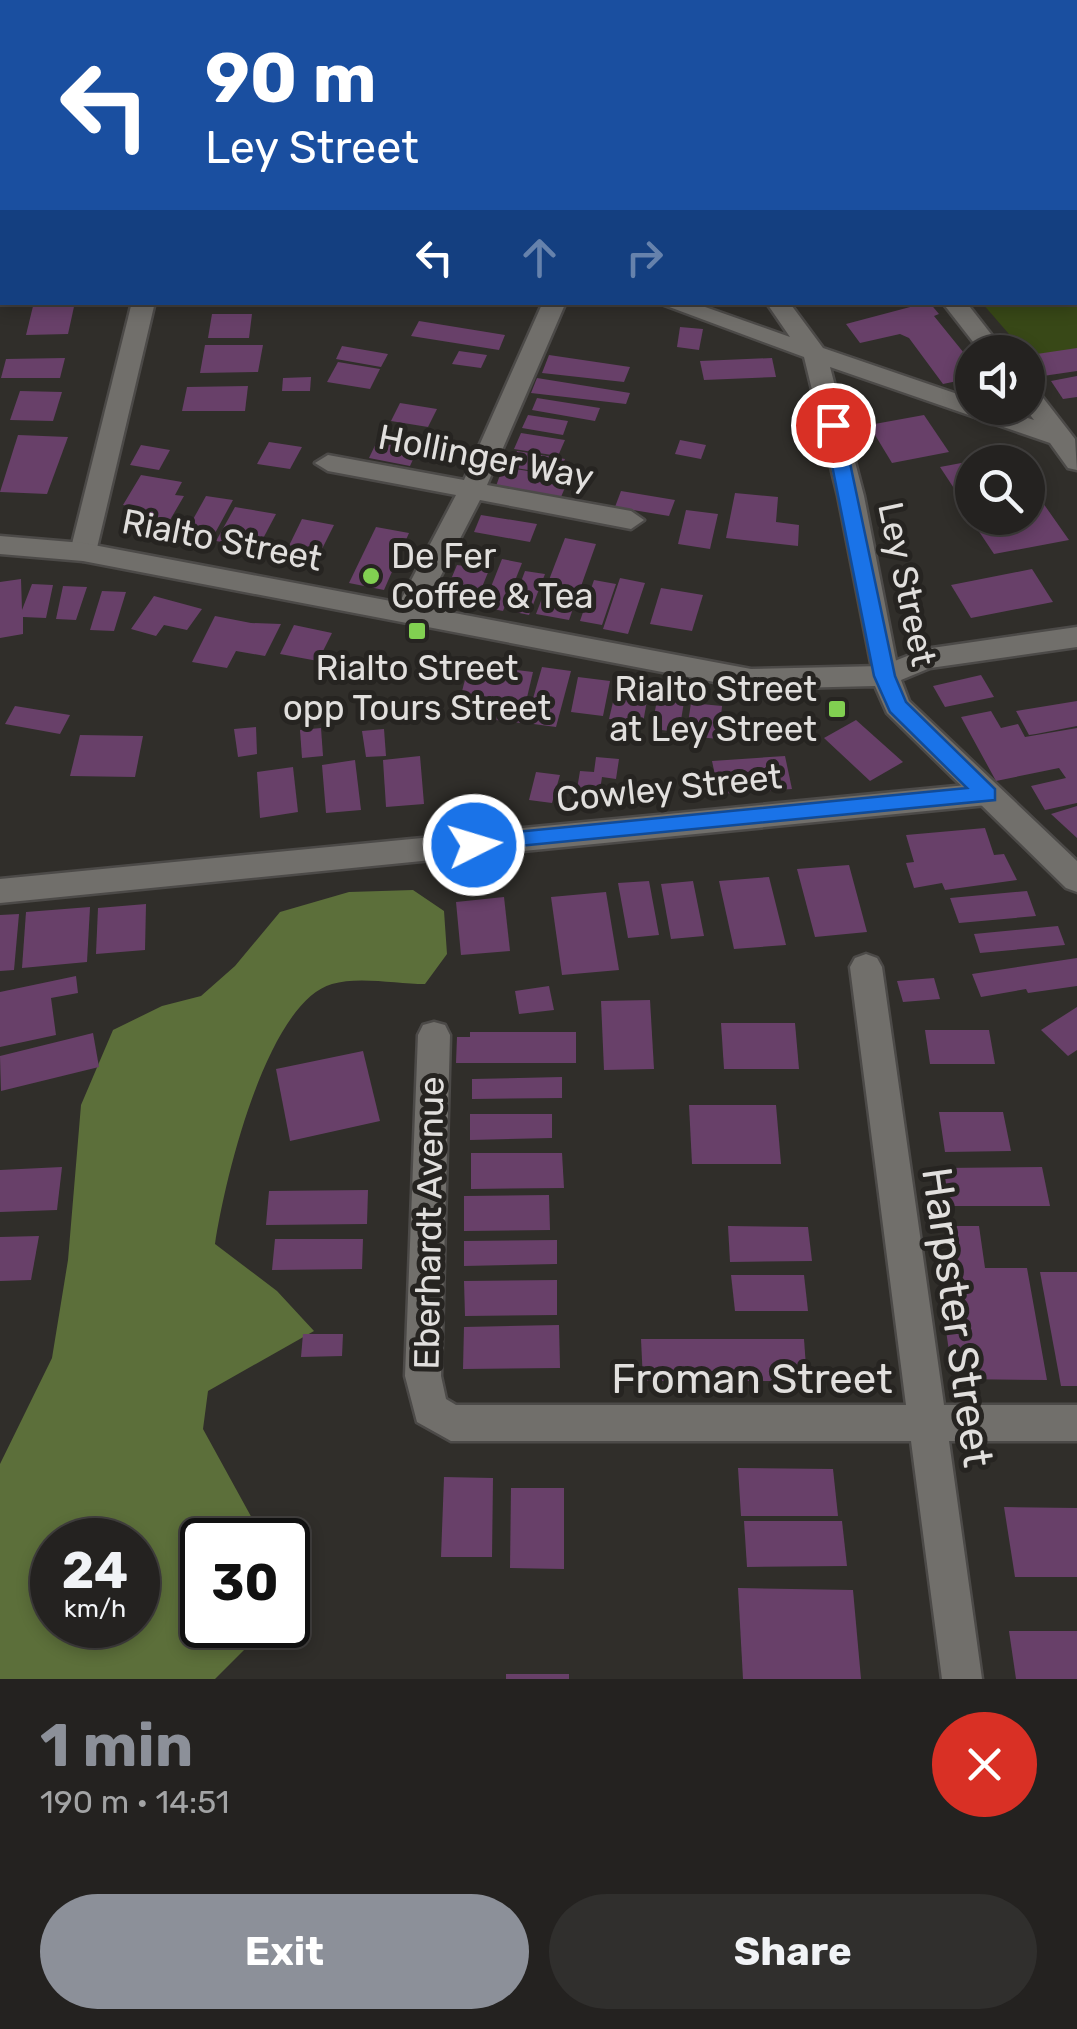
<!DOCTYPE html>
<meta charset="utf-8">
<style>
body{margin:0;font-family:Rubik,sans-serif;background:#302f2d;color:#f1f3f6;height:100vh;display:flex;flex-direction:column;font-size:38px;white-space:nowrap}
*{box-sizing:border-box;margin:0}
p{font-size:32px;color:#a3a4a5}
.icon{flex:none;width:55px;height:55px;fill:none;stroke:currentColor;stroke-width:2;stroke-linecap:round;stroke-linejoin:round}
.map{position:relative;height:1679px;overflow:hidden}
.details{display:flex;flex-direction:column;background:#242220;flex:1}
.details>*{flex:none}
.guide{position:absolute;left:0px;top:0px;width:1078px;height:305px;box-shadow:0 5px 15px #0003,0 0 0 2px #413f3e;background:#1a4fa0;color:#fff;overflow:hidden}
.tools{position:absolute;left:955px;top:335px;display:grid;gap:20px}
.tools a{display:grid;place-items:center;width:90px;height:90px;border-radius:50%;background:#242220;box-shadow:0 5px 15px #0003,0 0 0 2px #413f3e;font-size:50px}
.speed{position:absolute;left:30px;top:1518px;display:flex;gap:20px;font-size:50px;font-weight:700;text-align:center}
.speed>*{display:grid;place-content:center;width:130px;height:130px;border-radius:50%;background:#242220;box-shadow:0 5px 15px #0003,0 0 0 2px #413f3e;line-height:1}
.speed small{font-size:25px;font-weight:400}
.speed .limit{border:5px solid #111;border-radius:15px;background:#fff;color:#111}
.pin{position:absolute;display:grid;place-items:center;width:85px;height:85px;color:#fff;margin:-42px;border:5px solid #fff;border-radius:50%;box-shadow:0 2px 10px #0007}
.me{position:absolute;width:110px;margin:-55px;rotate:85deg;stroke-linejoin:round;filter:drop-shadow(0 0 8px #0008)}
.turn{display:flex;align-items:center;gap:35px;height:210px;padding:0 40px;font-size:45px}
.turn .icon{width:130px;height:130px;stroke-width:2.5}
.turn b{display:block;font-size:70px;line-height:85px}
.lanes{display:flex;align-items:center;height:95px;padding:0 40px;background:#0003;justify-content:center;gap:50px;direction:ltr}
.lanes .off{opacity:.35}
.round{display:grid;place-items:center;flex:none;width:105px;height:105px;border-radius:52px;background:#302f2d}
.summary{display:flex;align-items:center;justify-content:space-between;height:170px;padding:0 40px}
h1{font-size:60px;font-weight:700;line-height:75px;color:#8c9099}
.button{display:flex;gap:20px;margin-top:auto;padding:20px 40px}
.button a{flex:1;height:115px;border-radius:60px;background:#8c9099;color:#fff;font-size:40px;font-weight:700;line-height:115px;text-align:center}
.button a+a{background:#302f2d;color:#f1f3f6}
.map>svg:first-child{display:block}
.green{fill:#384817}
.forest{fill:#5c6f3a;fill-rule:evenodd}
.building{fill:#684069}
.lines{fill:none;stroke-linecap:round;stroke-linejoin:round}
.street-casing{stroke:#4c4a48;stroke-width:5}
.secondary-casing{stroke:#4c4a48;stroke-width:5}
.street{fill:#716f6b;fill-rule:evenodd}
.secondary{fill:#716f6b;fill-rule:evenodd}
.route{fill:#1a73e8;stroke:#114b97;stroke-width:2.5}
.poi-dot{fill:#81d051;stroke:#262421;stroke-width:4}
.labels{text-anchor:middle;stroke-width:10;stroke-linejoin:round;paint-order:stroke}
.street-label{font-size:35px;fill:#e1dfdd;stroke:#262421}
.poi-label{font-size:35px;fill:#e1dfdd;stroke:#262421;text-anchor:start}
.near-street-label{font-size:42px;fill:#e1dfdd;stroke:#262421}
</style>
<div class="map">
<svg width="1077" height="1679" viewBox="0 0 1077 1679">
<rect width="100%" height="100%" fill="#302e2a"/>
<!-- green -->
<polygon class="green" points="734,0 1077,0 1077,350 1028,356 982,303 1075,302 1075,2"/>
<!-- forest -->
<path class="forest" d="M413,890l31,21 3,43 -22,30c-27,0 -67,-8 -93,0 -66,19 -108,199 -117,260l62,47 37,40 -106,60 -5,38 61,111h-62v85h67l-54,54h-215v-215l52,-106 16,-98 13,-155 32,-75 49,-24 39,-10 34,-30 45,-54 69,-20zM52,1540h86v85h-86z"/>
<!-- building -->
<g class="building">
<polygon points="34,302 75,302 68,334 26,335"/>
<polygon points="929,302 939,314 934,316 972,363 972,378 943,384 909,338 900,334 860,343 846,324"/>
<polygon points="212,314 252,314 249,338 208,338"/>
<polygon points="419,321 505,335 499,350 411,336"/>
<polygon points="680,327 703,329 699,350 677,347"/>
<polygon points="205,345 263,345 258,372 200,373"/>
<polygon points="342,346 388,354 381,367 336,359"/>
<polygon points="1077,348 1077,371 1043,376 1030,355"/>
<polygon points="459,351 487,355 481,368 452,364"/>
<polygon points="549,355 630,367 624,382 542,373"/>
<polygon points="65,358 60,378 1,378 6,359"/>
<polygon points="772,358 776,377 704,380 700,361"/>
<polygon points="338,362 380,369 370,389 327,382"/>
<polygon points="1077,376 1077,397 1063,399 1051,381"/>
<polygon points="311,377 310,391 282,391 283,378"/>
<polygon points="537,378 630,393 626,404 531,393"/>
<polygon points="248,386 245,411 182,411 187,387"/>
<polygon points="20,391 62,392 53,421 10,420"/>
<polygon points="537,398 600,408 595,421 532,410"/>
<polygon points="400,403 437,409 428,427 391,421"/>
<polygon points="528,415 568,421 563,435 522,428"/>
<polygon points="924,415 949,452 892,463 869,425"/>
<polygon points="521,433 565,440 558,456 514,449"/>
<polygon points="18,435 68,437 47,494 0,492"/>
<polygon points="379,437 420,444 410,466 369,458"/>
<polygon points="680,440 706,445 701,459 675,454"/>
<polygon points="269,442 302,447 290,469 257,464"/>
<polygon points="141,445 170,450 159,470 130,465"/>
<polygon points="517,451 565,459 558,475 510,467"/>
<polygon points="972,461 972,500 963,502 940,467"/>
<polygon points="503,467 569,478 561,497 496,486"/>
<polygon points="141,475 182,482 175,495 184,496 170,520 131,513 134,507 123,505"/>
<polygon points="621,491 675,500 669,516 615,507"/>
<polygon points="735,493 778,497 776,522 799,525 798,546 726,538"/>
<polygon points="206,496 233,500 208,546 181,541"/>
<polygon points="1043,503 1069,540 994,554 970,518 1028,518 1028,506"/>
<polygon points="235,507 276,514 258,548 216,541"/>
<polygon points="686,510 718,514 710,549 678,544"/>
<polygon points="481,515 537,524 530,542 474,532"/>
<polygon points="302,519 334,525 317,559 285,554"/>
<polygon points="376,527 409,533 384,590 349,583"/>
<polygon points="565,538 596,544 569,620 536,614"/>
<polygon points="479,550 496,553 473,609 441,603 457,565 471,567"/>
<polygon points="502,559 522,563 503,611 483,607"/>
<polygon points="1032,569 1053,602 971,618 951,585"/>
<polygon points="525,571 545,574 529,615 510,611"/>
<polygon points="620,578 645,583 628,634 603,629"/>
<polygon points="21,579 22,610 32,584 53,585 46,618 23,617 23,634 0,638 0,582"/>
<polygon points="594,580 616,584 602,625 580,621"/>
<polygon points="63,586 87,587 76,620 56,619"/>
<polygon points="661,588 703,595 692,631 650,624"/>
<polygon points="102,591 126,592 114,631 90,630"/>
<polygon points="154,596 202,609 187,630 164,625 156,636 131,629"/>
<polygon points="215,616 251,623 281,624 265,656 236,651 227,668 192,662"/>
<polygon points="294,625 332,633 318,661 280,654"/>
<polygon points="469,664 533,672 521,723 456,715"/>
<polygon points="542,667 571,671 556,727 526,723"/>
<polygon points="981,675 994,697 945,707 933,686"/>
<polygon points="578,677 610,681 603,716 571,712"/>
<polygon points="617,685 649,689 643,723 609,719"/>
<polygon points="658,693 685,696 679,732 652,729"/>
<polygon points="1077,701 1077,726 1036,734 1029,735 1016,711"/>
<polygon points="691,703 722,706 719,739 686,736"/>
<polygon points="15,706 70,715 60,734 5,724"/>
<polygon points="991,711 1001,728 1018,724 1025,737 1077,728 1077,803 1045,810 1031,786 1066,778 1059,768 996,781 961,717"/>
<polygon points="856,720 903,762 870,781 824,738"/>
<polygon points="256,727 257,754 238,757 234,729"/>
<polygon points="321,728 323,756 302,758 300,730"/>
<polygon points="384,729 386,756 366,757 362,731"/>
<polygon points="80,735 143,736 135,777 70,776"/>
<polygon points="420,756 424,804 386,807 383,760"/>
<polygon points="785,756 792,789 719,794 712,761"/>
<polygon points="596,757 619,759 616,779 602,777 599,797 576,795 580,771 594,772"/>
<polygon points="355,760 361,810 326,813 322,765"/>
<polygon points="293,767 298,812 260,818 257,772"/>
<polygon points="536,772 560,775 552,803 529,800"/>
<polygon points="1077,806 1077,838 1051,814"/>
<polygon points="985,828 994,855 1004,854 1017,880 945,890 942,883 914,888 906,863 914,862 906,835"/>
<polygon points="849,865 867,932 815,937 797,869"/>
<polygon points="769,877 786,945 734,949 719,881"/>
<polygon points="649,881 659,935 628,938 618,883"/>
<polygon points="693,881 704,936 671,939 661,884"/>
<polygon points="1027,891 1036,916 959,923 950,898"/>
<polygon points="606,892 619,970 562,975 551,897"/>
<polygon points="504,897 510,951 461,955 456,902"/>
<polygon points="146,904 145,950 96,954 98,908"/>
<polygon points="90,907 87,962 22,968 26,912"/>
<polygon points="19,914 14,970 0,971 0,915"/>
<polygon points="1058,926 1065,945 980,953 974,934"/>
<polygon points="1077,958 1077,986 1028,993 1026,989 981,997 972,974"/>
<polygon points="76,976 78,993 51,998 56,1035 0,1047 0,992"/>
<polygon points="934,978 940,999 903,1002 897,981"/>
<polygon points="549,986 554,1010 519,1014 515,991"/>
<polygon points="650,1000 654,1069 604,1070 601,1001"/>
<polygon points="1077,1007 1077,1050 1068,1056 1041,1030"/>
<polygon points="721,1023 795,1023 799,1069 724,1069"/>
<polygon points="925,1030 989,1030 995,1064 930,1064"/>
<polygon points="470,1032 576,1032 576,1063 456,1063 457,1037 470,1037"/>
<polygon points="93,1033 99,1067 1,1091 0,1056"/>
<polygon points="363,1051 380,1121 290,1141 276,1069"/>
<polygon points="562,1077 562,1098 472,1099 472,1079"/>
<polygon points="689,1105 776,1105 781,1164 692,1164"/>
<polygon points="939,1112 1003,1112 1011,1151 945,1152"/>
<polygon points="470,1114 552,1114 552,1138 470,1140"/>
<polygon points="471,1153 562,1153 564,1188 471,1189"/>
<polygon points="62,1167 57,1210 0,1212 0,1170"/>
<polygon points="1042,1167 1050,1206 948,1206 942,1168"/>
<polygon points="368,1190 367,1224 266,1225 269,1191"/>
<polygon points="549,1195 550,1230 464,1231 464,1196"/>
<polygon points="728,1226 808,1227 812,1261 730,1262"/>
<polygon points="949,1226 979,1226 985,1268 1027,1268 1047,1380 953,1379 937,1268 955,1268"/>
<polygon points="39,1236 31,1280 0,1281 0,1237"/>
<polygon points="275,1239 363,1239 362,1269 272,1270"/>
<polygon points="557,1240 557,1264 464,1266 464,1241"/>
<polygon points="1040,1272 1077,1272 1077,1386 1061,1386"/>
<polygon points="731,1275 804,1275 808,1311 735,1311"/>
<polygon points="557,1280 557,1315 465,1316 464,1281"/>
<polygon points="559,1325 560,1368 463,1369 464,1327"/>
<polygon points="303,1334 343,1334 342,1356 301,1357"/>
<polygon points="641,1339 804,1339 807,1381 643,1381"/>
<polygon points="738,1468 833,1469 838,1516 741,1516"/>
<polygon points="444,1477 493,1478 492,1557 441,1557"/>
<polygon points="511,1488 564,1488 564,1569 510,1568"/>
<polygon points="1004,1507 1077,1508 1077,1577 1015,1577"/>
<polygon points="744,1521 842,1521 847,1566 747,1567"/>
<polygon points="738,1588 853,1590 861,1679 743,1679"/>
<polygon points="1009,1631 1077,1631 1077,1679 1016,1679"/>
<rect x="506" y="1674" width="63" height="5"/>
</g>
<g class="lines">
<!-- street casing -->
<g class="street-casing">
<g id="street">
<polygon points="36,0 56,0 56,2 37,2"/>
<polygon points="197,0 217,0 217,2 198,2"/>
<polygon points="350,0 370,0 370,2 351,2"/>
<polygon points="553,0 573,0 574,2 555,2"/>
<polygon points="703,0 723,0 725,2 705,2"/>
<polygon points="132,302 155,302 96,552 83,561 70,552"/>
<polygon points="543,302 566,302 487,485 631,511 644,520 631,529 480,500 418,620 398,620 394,613 456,495 328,471 315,463 328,455 464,480"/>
<polygon points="656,302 691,302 790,337 766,302 789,302 823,348 972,399 972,408 996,408 1034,420 1025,408 1028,388 1037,390 1075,439 1077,470 1068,468 1050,443 830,367 864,496 899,676 895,683 875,683 838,496 804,357"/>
<polygon points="942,302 966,302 1005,352 981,352"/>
<polygon points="987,783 997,786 1002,794 997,802 987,805 0,903 0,879"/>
<polygon points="866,954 877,958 882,967 944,1405 1077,1405 1077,1441 949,1441 982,1679 942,1679 911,1441 451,1441 417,1422 405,1376 418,1035 423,1025 434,1022 445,1025 450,1035 441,1376 446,1399 456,1405 906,1405 850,967 855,958"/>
</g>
</g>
<!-- secondary casing -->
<g class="secondary-casing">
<polygon id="secondary" points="0,536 83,543 751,669 882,666 925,649 1077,627 1077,647 930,668 901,680 909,701 1077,861 1077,892 1066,888 887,713 875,686 751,689 83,561 0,554"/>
</g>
<!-- street -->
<use href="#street" class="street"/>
<!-- secondary -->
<use href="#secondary" class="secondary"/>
</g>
<!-- route -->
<polygon class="route" points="833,419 842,425 895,676 906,702 995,789 995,800 466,851 462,845 474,836 967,788 890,712 874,676 824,425"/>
<!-- markers -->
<g class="poi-dot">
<circle cx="371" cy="576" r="10"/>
<rect x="407" y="621" width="20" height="20" rx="5"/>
<rect x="827" y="699" width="20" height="20" rx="5"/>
</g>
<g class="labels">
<!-- street labels -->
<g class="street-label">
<text transform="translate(486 457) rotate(11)" y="12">Hollinger Way</text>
<text transform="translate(222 540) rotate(11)" y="12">Rialto Street</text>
<text transform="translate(907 584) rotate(78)" y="12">Ley Street</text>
<text transform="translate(669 788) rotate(-6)" y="12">Cowley Street</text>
<text transform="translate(429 1223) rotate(-89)" y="12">Eberhardt Avenue</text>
</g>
<!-- poi labels -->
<g class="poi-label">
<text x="391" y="568">De Fer<tspan x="391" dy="40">Coffee &amp; Tea</tspan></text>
<text x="417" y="680" text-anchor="middle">Rialto Street<tspan x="417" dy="40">opp Tours Street</tspan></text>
<text x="817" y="701" text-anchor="end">Rialto Street<tspan x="817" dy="40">at Ley Street</tspan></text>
</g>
<!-- near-street labels -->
<g class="near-street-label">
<text transform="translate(958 1317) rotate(82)" y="15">Harpster Street</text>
<text x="752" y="1393">Froman Street</text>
</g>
</g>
</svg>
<div class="tools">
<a><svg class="icon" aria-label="sound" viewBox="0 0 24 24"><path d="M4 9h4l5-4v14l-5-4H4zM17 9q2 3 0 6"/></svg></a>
<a><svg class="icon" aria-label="search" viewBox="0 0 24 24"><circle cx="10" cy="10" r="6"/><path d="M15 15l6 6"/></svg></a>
</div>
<div class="speed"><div>24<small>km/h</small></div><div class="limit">30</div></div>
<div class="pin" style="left:833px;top:425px;background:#d93025"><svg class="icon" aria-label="arrive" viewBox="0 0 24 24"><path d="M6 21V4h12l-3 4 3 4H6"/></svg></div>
<svg class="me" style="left:474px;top:845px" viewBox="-20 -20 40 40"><circle r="17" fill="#1a73e8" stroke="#fff" stroke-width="3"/><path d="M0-11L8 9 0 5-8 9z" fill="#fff"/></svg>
<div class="guide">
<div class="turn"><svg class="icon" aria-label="left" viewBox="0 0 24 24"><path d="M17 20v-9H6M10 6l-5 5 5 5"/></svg><div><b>90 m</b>Ley Street</div></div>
<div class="lanes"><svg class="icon" aria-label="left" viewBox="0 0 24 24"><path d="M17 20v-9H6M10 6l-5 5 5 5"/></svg><svg class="icon off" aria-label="ahead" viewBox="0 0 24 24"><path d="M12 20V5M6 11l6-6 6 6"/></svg><svg class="icon off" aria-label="right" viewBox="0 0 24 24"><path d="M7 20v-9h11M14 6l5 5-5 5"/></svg></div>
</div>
</div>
<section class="details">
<div class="summary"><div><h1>1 min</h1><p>190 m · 14:51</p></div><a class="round" style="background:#d93025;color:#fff"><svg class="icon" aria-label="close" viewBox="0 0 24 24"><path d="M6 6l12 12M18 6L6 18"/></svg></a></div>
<div class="button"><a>Exit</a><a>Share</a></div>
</section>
